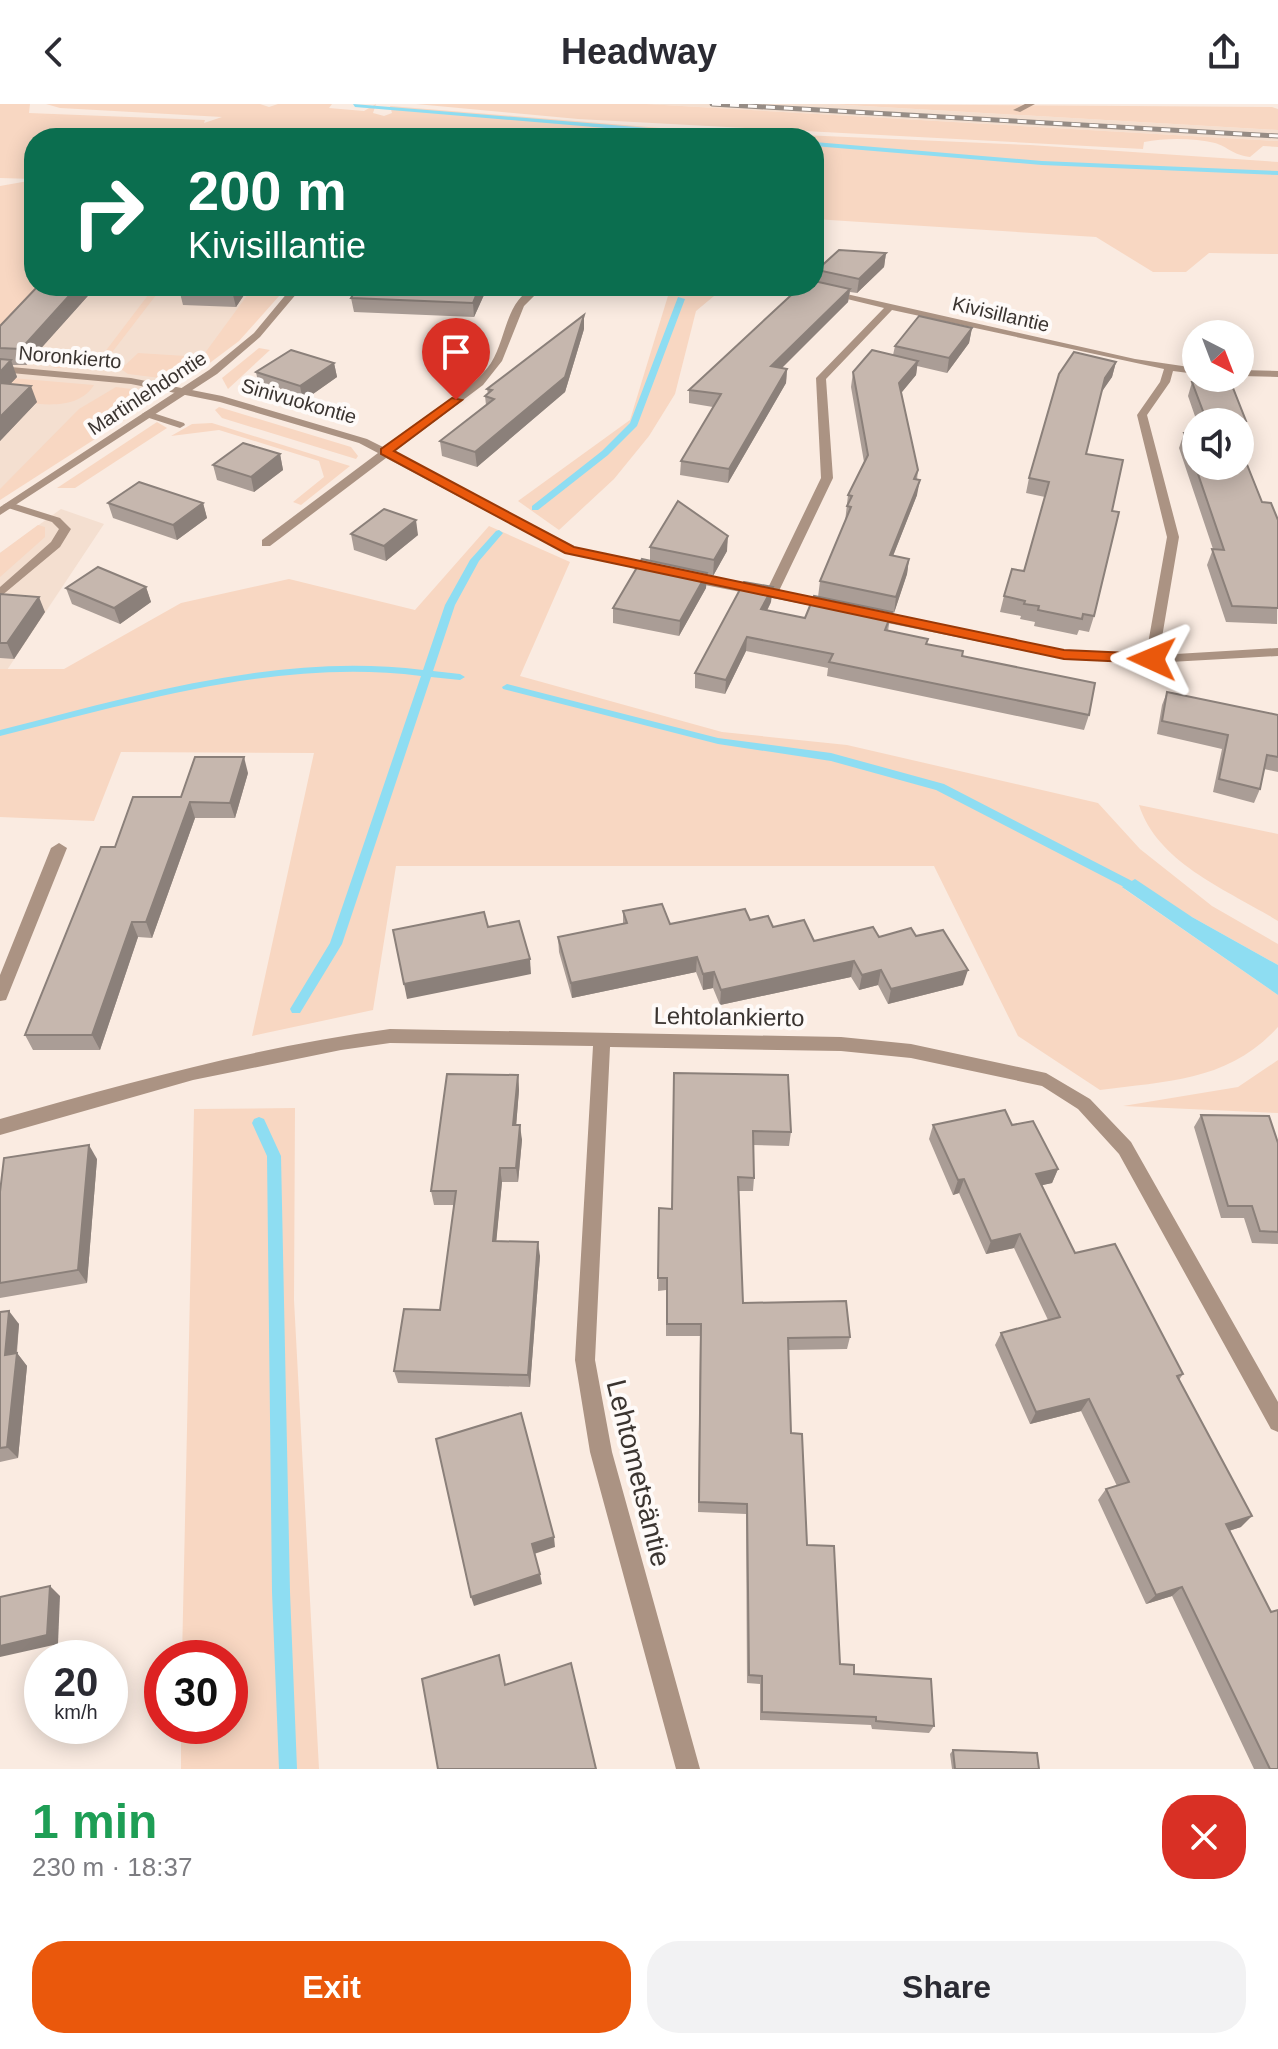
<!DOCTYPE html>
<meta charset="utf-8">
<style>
body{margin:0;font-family:Arial,sans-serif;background:#f2f2f3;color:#2b2b33;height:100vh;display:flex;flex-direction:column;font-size:30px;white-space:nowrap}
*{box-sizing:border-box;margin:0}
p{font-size:26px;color:#7c7c81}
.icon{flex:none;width:44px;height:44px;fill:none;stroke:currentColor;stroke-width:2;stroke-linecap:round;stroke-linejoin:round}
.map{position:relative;height:1665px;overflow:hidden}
.side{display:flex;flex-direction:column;background:#fff;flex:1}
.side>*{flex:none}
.top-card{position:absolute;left:24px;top:24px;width:800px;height:168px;border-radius:32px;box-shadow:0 4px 20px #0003;background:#0b6e4f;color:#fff;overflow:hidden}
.needle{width:52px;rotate:138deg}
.buttons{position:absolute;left:1182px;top:216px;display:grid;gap:16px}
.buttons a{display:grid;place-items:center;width:72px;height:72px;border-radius:50%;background:#fff;box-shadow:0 4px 20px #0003;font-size:40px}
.speed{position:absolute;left:24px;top:1536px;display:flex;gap:16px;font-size:40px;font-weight:700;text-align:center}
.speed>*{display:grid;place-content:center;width:104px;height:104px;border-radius:50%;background:#fff;box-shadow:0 4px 20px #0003;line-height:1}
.speed small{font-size:20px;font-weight:400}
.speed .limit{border:12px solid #d22;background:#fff;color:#111}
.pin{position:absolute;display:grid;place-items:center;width:68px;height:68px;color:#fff;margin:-82px -34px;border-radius:50% 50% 50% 0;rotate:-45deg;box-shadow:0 0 8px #0007}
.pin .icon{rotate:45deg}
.me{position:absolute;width:88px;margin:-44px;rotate:271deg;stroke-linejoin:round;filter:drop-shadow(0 0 6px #0008)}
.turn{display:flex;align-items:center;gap:28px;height:168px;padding:0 32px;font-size:36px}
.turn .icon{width:104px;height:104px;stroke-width:2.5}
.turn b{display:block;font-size:56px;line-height:68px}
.round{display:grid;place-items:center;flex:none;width:84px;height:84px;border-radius:32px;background:#f2f2f3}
.overview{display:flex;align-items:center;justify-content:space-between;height:136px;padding:0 32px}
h1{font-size:48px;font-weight:600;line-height:60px;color:#1e9e55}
.button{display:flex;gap:16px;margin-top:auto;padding:16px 32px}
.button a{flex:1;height:92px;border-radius:32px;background:#ea580c;color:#fff;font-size:32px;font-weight:600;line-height:92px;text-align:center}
.button a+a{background:#f2f2f3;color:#2b2b33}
header{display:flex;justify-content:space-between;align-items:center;height:104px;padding:0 32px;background:#fff;font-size:36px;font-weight:600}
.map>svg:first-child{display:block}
.built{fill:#f4dfd0}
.green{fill:#f8d7c2}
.water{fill:#8eddf2}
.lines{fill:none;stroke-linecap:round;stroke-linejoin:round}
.stream{fill:#8eddf2;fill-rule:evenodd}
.service{fill:#ab9383;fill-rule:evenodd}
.minor{fill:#ab9383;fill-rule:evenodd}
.tertiary{fill:#ab9383;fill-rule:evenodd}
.rail-casing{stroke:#968c85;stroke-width:5}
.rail{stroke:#fefaf8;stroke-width:3;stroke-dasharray:9;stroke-linecap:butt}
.wall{fill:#aa9d96}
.shaded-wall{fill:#8b807a}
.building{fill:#c6b7ae;stroke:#8b807a;stroke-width:2}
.route{fill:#ea580c;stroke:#983908;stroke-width:2}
.labels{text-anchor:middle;stroke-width:8;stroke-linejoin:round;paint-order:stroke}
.far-street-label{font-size:20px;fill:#3a3430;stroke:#fefaf8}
.street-label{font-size:24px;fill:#3a3430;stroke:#fefaf8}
.near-street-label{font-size:28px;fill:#3a3430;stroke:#fefaf8}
</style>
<header><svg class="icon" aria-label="back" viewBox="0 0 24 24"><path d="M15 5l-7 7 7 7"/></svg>Headway<svg class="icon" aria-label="share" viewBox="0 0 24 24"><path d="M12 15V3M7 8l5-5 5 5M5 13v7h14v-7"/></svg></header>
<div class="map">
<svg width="1278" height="1665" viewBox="0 0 1278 1665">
<rect width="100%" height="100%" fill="#faebe1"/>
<!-- built -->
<g class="built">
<polygon points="647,0 829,0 1278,26 1278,37"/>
<polygon points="45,182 280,182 198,261 0,388 0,228"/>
<polygon points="61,405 104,420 7,566 0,565 0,449"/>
</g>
<!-- green -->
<g class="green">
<polygon points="0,0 30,0 29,9 205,16 204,19 222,13 60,4 46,0 260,0 269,3 278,0 332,0 329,4 364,7 376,0 373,9 384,12 392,9 390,2 685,26 1030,41 1278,58 1278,150 1209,149 1186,168 1153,168 1096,133 814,115 814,34 34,34 34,75 0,74"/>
<path d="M416,0h231l631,37v6l-15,-1 -13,11c-17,-2 -22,-10 -35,-14 -21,-5 -50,-5 -71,-1l-1,7 -565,-30z"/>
<polygon points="830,0 1272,3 1278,5 1278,26"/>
<polygon points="34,76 34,182 58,182 0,244 0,82"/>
<polygon points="155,182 163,182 100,264 53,264 60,254 98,257"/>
<polygon points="254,182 288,182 239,237 191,273 176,276 128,270 121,265 138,249 202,253"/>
<polygon points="671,182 726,182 696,207 675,290 649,332 614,375 559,426 518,397 630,316"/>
<polygon points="259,244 270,246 228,285 222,274"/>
<path d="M0,273l94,8c-19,30 -65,17 -94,14z"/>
<polygon points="116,283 131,285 150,297 148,301 0,396 0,385 79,305"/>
<polygon points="219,303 351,343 358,352 356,355 222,314 215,306"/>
<polygon points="157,318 167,324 75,384 57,384"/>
<polygon points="212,319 350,362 301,401 293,398 324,373 319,357 219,326 171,332 192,320"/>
<polygon points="38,421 45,423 45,433 0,473 0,449"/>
<path d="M489,422l81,36 -50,114 202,56 125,13 251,58 42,46 72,57 66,38v21l-86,-48 -69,-29 155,107v32c-49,54 -109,54 -178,63l-82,-54 -84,-170h-538l-23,144 -121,26 62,-283 -193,-1 -27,69 -94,-4v-148h64l117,-66 108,-24 126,31z"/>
<path d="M1139,701l139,29v87c-50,-31 -120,-57 -139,-116z"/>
<polygon points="1278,956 1278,1009 1123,1002 1238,983"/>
<polygon points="295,1004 294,1196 319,1665 181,1665 181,1622 230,1622 230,1554 182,1554 194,1005"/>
</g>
<!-- water -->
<polygon class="water" points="1135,775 1192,813 1278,861 1278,891 1122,783"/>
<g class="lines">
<!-- stream -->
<g class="stream">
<polygon points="353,0 746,32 749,34 725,34 355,3"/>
<polygon points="814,38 1042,57 1278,67 1278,71 1042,61 814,42"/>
<polygon points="678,193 685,195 637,322 608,351 538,406 532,406 532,402 602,347 630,319"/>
<path d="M499,426l4,3 -24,28 -24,44 -22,66 27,3 5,3 -5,3 -29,-3 -89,267 -42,69h-8l-2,-4 40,-66 91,-267c-142,-18 -284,26 -421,60v-6c138,-35 280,-78 423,-60l22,-65 25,-45 26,-29z"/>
<polygon points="507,580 718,634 831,649 944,680 1132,777 1134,780 1132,783 1124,783 936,686 831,657 718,640 503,585 502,583"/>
<polygon points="259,1013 264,1015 281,1052 290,1488 297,1665 279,1665 272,1488 267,1052 252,1019 254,1015"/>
</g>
<!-- service -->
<g class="service">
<polygon points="1025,0 1035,0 1020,8 1013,6"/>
<polygon points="147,307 184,319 185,321 180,324 143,312 142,310"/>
<polygon points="9,398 60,414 71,425 60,443 0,493 0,483 51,438 59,425 52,418 5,403 3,401"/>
</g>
<!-- minor -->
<g class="minor">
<path d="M537,182h13l-13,7 -13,13 -22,55 -19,24 -90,68 180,94 88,21v6l-96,-21 -179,-95 -116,88h-8v-6l116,-87 -19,-10 -139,-41 -89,-18 -131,-12v-6l131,12 91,18 145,43 18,9c28,-20 88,-58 106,-85 16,-25 14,-64 46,-77z"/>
<polygon points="794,182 811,182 1135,255 1196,264 1196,270 1173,267 1170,278 1147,311 1179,433 1159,551 1278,544 1278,552 1152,559 1064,555 868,515 866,512 872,508 1064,547 1146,551 1167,433 1137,311 1160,278 1164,265 892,206 826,275 833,374 778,489 834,500 834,506 684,477 682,474 688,470 767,486 821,374 816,274 884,204"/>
<polygon points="1240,266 1278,267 1278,273 1240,272"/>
<polygon points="59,739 67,744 8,891 6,896 0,897 0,871 51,744"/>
<path d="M390,925l451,8 70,7 135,29 44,26 41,43 147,260v30l-7,-3 -152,-275 -41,-45 -36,-23 -131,-28 -70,-7 -231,-4 -15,313 17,92 88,317h-24l-86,-317 -15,-92 18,-314 -203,-3 -49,7 -148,30 -193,55v-16c129,-37 257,-72 390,-90z"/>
</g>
<!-- tertiary -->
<polygon class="tertiary" points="293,182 303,182 260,233 217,270 0,411 0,403 209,266 254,229"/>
<!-- rail casing -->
<g class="rail-casing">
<polyline id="rail" points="712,0 1278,32"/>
</g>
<!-- rail -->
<use href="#rail" class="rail"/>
</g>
<!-- wall -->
<g class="wall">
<polygon points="886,149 884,163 857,189 850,188 848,198 781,264 787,265 786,279 728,379 680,371 681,357 713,303 689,299 689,286 816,177 817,166"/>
<polygon points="38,182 250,182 236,203 183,201 180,189 95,184 26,261 12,261 17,273 10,280 37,298 0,337 0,222"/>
<polygon points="358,182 488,182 474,213 354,208 351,194"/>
<polygon points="972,224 969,239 947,269 917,262 916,271 901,289 918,366 917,376 917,391 893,452 909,455 907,470 894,509 891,508 888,527 962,552 1089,611 1084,626 827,572 828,564 746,547 725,590 695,584 695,569 771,498 767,507 805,514 818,493 820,477 845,418 848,391 864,358 851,283 853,268 893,251 895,242"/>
<polygon points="584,225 565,288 477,363 442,352 440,337 486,301 485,292 488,290 487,285"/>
<polygon points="1116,258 1112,273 1101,288 1086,350 1112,407 1094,512 1089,528 1079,526 1077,531 1034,522 1035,518 1020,515 1021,512 1000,508 1004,492 1024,467 1045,393 1026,389 1029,374"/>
<polygon points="334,259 337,273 303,297 259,283 256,268"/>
<polygon points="1192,278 1246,317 1241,332 1240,318 1197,318 1188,292"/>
<polygon points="1184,329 1262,398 1278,416 1277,520 1226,518 1207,461 1213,445 1179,344"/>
<polygon points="280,350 283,366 254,388 217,376 213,361"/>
<polygon points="108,399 203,399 207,414 177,436 113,414"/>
<polygon points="351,430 418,431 386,457 354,446"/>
<polygon points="650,443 727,447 713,472 707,470 706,484 679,532 613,519 613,504 650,457"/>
<polygon points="146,483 151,498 120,520 72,500 66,484"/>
<polygon points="0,490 45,508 14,555 0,554"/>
<polygon points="1167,588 1278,611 1278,668 1264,665 1260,685 1254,699 1213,688 1222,645 1157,630 1162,601"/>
<polygon points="248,669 235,714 195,714 152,834 138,833 100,946 33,946 25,931 115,743 181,693"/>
<polygon points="623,807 670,820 750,816 773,823 814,837 879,833 916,832 963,881 888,900 878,881 859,886 851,873 720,901 713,884 703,886 696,868 572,894 559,848 558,833 623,820"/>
<polygon points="674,969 791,1028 789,1042 753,1041 754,1074 753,1087 739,1087 743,1199 850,1233 847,1245 788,1246 791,1329 807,1441 840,1560 934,1622 929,1629 872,1625 871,1621 760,1616 760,1580 747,1579 746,1410 698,1408 700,1232 666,1232 666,1186 658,1187 659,1104 672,1105"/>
<polygon points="518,971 519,986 516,1021 522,1036 518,1078 502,1078 496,1137 540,1152 530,1283 398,1279 394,1267 440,1206 454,1101 434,1101 431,1087"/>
<polygon points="1201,1011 1278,1039 1278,1140 1252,1139 1244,1114 1221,1114 1194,1023"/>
<polygon points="933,1021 1012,1021 1058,1065 1052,1079 1042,1081 1075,1149 1183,1270 1179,1276 1241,1423 1229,1427 1278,1665 1254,1665 1172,1492 1146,1500 1098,1396 1106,1385 1117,1382 1081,1307 1030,1320 995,1241 1001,1229 1048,1216 1014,1144 986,1150 959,1089 953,1091 929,1035"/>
<polygon points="97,1055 87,1179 0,1194 0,1088"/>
<polygon points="0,1208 19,1220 17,1249 27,1262 18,1354 0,1358"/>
<polygon points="953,1646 1039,1665 952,1665 950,1650"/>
</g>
<!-- shaded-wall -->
<g class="shaded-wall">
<polygon points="886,149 884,163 857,189 859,175"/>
<polygon points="78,182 95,182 95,184 26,261 21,245"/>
<polygon points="235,182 250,182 236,203 232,187"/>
<polygon points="480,182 488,182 474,213 473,199"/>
<polygon points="850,185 848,198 770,276 771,262"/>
<polygon points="584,211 584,225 565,288 477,363 475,348"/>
<polygon points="972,224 969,239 947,269 949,254"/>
<polygon points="11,256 17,273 0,291 0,268"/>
<polygon points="918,257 916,271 897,294 899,279"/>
<polygon points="1116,258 1112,273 1101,289 1105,274"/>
<polygon points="334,259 337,273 303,297 300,282"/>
<polygon points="787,265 786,279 728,379 729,365"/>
<polygon points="31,282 37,298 0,337 0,313"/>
<polygon points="280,350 283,366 254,388 251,373"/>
<polygon points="920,376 917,391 887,467 890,451"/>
<polygon points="203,399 207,414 177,436 173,421"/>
<polygon points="416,416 418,431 386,457 384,442"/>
<polygon points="728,432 727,447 713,472 714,456"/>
<polygon points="909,455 907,470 894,509 896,493"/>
<polygon points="707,469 706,484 679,532 680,517"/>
<polygon points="146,483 151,498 120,520 114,504"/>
<polygon points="773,483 771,498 760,520 761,505"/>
<polygon points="39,493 45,508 14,555 7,539"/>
<polygon points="747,533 746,547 725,590 726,576"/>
<polygon points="244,653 248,669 235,714 230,699"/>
<polygon points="190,698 195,714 152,834 146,818"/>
<polygon points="132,818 138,833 100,946 92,931"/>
<polygon points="697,853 696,868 572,894 571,879"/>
<polygon points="530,855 531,870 407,895 404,880"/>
<polygon points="854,857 851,873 720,901 721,886"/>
<polygon points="881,866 878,881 859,886 862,871"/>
<polygon points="968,866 963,881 888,900 891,885"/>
<polygon points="714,868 713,884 703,886 703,870"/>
<polygon points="518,971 519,986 515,1036 513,1021"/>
<polygon points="520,1021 522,1036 518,1078 516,1064"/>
<polygon points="89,1041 97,1055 87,1179 78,1166"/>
<polygon points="500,1064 502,1078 495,1151 493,1137"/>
<polygon points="1058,1065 1052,1079 1030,1084 1036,1070"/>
<polygon points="964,1075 959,1089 953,1091 958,1076"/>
<polygon points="1020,1130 1014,1144 986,1150 991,1137"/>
<polygon points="538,1138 540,1152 530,1283 528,1271"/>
<polygon points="9,1207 19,1220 15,1264 5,1251"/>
<polygon points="17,1249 27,1262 18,1354 7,1343"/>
<polygon points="1089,1295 1081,1307 1030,1320 1036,1308"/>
<polygon points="1252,1412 1241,1423 1215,1431 1226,1420"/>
<polygon points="554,1433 555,1443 534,1450 532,1440"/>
<polygon points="540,1470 542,1480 474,1502 471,1493"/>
<polygon points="50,1482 60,1492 58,1540 0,1553 0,1542"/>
<polygon points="1182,1483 1172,1492 1146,1500 1156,1491"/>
</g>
<!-- building -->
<g class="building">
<polygon points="839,146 886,149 859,175 817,166"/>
<polygon points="814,177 850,185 771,262 787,265 729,365 681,357 721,290 689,286 801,182 814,182"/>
<polygon points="38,182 78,182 21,245 0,244 0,222"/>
<polygon points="181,182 235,182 232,187 179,185"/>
<polygon points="358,182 480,182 473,199 351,194"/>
<polygon points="584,211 565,273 475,348 440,337 494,295 485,292 492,286 487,285"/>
<polygon points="919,212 972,224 949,254 895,242"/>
<polygon points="291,246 334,259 300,282 256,268"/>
<polygon points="872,246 918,257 899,279 918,366 914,375 920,376 890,451 909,455 896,493 820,477 851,403 847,402 852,392 848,391 868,351 853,268"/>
<polygon points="1074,248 1116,258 1105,274 1086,350 1123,356 1112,407 1119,408 1094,512 1083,510 1082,515 1038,506 1039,502 1024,500 1025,497 1004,492 1012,465 1024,467 1049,378 1029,374 1059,270"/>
<polygon points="0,255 11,256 0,268"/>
<polygon points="1192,278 1231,279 1246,317 1206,315"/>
<polygon points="0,279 31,282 0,313"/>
<polygon points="1184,329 1196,330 1196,362 1240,362 1240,343 1262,398 1271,399 1278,416 1278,504 1232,502 1212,445 1224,446"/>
<polygon points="243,339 280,350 251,373 213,361"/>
<polygon points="139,378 203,399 173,421 108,399"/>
<polygon points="678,397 728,432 714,456 650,443"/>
<polygon points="384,405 416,416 384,442 351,430"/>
<polygon points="642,455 707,469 680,517 613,504"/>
<polygon points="98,463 146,483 114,504 66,484"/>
<polygon points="744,478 773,483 761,505 805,514 814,492 892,508 885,526 928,535 926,540 963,547 962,552 1095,579 1089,611 829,558 833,550 747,533 726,576 695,569"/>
<polygon points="0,490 39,493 7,539 0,539"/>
<polygon points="1167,588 1278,611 1278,653 1267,651 1260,685 1219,675 1228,631 1162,617"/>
<polygon points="195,653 244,653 230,699 190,698 146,818 132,818 92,931 25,931 101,743 115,743 133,693 181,693"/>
<polygon points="662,800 670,820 745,805 750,816 768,812 773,823 804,816 814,837 873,823 879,833 911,824 916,832 943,826 968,866 891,885 881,866 862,871 854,857 721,886 714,868 703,870 697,853 571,879 558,833 627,819 623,807"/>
<polygon points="484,808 488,823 519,817 530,855 404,880 393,826"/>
<polygon points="674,969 788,971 791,1028 753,1027 754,1074 738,1073 743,1199 846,1197 850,1233 788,1234 791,1329 802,1330 807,1441 834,1442 840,1560 854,1561 854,1570 931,1575 934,1622 876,1617 876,1613 762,1608 762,1572 749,1571 747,1400 699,1398 701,1220 667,1220 667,1174 658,1174 659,1104 672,1105"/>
<polygon points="447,970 518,971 513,1021 520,1021 516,1064 500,1064 493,1137 538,1138 528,1271 394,1267 404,1205 440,1206 456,1087 431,1087"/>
<polygon points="1005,1006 1012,1021 1033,1017 1058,1065 1036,1070 1075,1149 1115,1140 1183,1270 1177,1272 1252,1412 1226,1420 1271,1508 1278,1506 1278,1665 1270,1665 1182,1483 1156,1491 1106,1385 1129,1378 1089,1295 1036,1308 1001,1229 1060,1213 1020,1130 991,1137 964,1075 958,1076 933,1021"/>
<polygon points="1201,1011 1269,1012 1278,1039 1278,1128 1260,1127 1252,1102 1228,1102"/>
<polygon points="89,1041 78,1166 0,1179 0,1088 4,1054"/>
<polygon points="9,1207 5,1251 17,1249 7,1343 0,1344 0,1208"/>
<polygon points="521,1309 554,1433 532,1440 540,1470 471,1493 436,1335"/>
<polygon points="50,1482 47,1531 0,1542 0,1493"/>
<polygon points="499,1551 505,1581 571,1559 596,1665 438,1665 422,1575"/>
<polygon points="953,1646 1037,1649 1039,1665 955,1665"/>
</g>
<!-- route -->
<polygon class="route" points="452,294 462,296 394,347 574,443 1064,546 1152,550 1159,555 1152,559 1064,555 565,449 381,350 381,345"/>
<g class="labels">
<!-- far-street labels -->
<g class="far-street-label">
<text transform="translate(1001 210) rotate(13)" y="7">Kivisillantie</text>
<text transform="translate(70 253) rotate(5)" y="7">Noronkierto</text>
<text transform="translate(147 289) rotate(-33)" y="7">Martinlehdontie</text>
<text transform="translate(299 297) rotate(16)" y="7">Sinivuokontie</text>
</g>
<!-- street labels -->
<g class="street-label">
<text transform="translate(729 913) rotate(1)" y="8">Lehtolankierto</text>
</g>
<!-- near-street labels -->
<g class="near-street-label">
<text transform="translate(639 1369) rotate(76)" y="10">Lehtometsäntie</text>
</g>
</g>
</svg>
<div class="buttons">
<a><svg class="needle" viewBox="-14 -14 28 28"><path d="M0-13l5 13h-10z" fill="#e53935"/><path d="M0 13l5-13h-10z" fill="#7c7c81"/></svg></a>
<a><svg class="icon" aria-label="sound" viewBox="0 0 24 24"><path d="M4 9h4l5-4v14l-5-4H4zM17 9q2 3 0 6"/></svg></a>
</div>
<div class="speed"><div>20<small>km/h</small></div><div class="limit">30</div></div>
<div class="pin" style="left:456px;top:296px;background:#d93025"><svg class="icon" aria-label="arrive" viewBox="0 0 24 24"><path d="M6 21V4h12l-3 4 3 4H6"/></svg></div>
<svg class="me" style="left:1152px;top:555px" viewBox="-20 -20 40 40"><path d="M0-17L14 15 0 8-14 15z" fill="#ea580c" stroke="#fff" stroke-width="4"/></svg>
<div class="top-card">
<div class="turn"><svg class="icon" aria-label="right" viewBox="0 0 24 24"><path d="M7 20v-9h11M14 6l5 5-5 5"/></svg><div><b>200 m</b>Kivisillantie</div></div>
</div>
</div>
<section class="side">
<div class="overview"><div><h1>1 min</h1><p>230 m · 18:37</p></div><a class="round" style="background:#d93025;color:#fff"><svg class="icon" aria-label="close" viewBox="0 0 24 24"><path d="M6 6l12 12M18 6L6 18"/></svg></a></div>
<div class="button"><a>Exit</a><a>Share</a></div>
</section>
